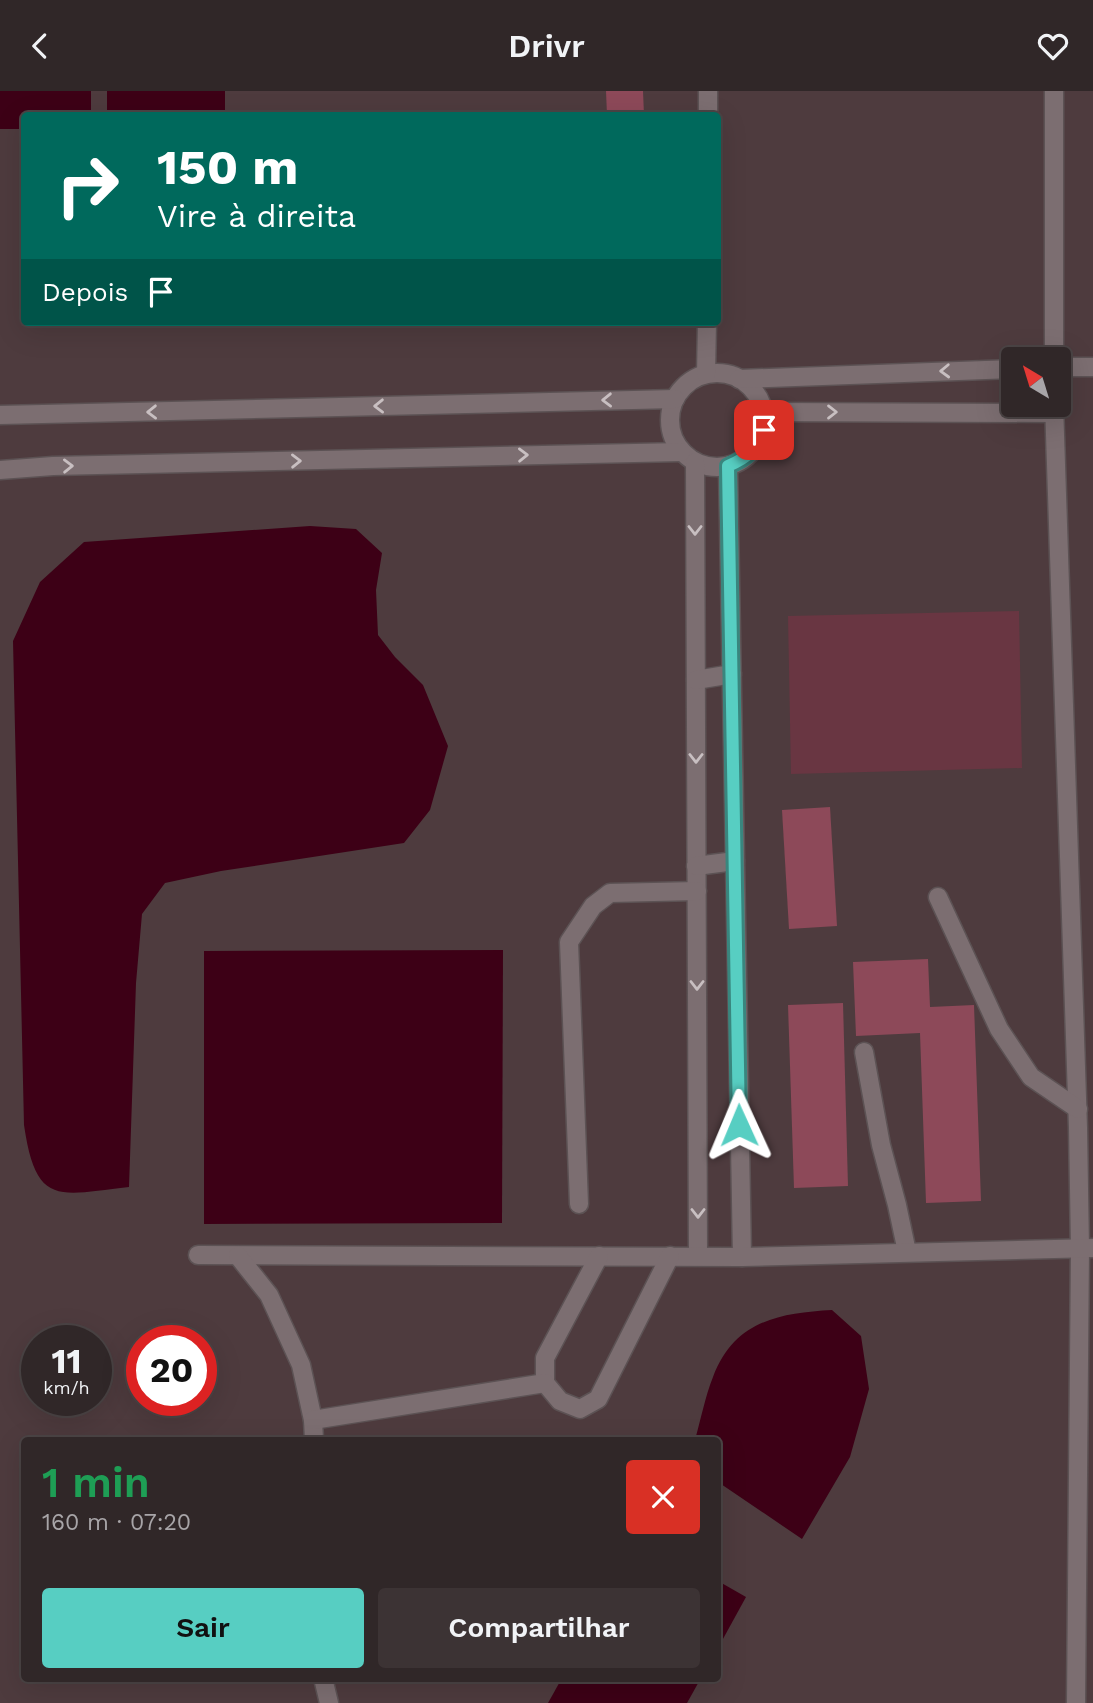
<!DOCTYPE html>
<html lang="pt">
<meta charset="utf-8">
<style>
body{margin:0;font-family:"Work Sans",sans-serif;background:#3c3334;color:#f1f3f6;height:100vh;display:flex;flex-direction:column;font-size:26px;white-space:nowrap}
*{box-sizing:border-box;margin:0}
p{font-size:23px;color:#a8a5a8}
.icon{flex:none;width:38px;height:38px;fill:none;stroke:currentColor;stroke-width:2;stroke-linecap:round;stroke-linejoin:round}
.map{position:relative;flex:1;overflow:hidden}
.drawer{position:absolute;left:21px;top:1346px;width:700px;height:245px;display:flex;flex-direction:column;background:#302728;border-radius:7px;box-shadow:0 7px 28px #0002,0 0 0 2px #4b4445}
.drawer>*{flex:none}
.guide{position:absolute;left:21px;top:21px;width:700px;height:214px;border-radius:7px;box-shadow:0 7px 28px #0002,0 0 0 2px #4b4445;background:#00695c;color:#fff;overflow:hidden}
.needle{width:46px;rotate:322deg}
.controls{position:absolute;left:1001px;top:256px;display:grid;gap:14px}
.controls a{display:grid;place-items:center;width:70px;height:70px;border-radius:7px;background:#302728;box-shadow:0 7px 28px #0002,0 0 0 2px #4b4445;font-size:35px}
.speed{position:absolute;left:21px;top:1234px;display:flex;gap:14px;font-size:35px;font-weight:700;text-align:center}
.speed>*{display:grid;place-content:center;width:91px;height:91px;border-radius:50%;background:#302728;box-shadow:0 7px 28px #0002,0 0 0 2px #4b4445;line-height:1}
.speed small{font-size:18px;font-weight:400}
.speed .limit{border:10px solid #d22;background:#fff;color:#111}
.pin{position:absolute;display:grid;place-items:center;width:60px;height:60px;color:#fff;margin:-30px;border-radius:14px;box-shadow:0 4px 10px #0006}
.me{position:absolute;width:77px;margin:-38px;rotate:359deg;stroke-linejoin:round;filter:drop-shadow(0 0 5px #0008)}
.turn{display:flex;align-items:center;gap:24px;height:147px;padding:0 21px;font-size:32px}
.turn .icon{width:91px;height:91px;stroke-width:2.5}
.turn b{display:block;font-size:49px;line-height:60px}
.then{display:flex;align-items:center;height:66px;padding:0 21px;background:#0003;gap:14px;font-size:26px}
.round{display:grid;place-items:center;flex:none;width:74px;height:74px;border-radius:7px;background:#3c3334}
.summary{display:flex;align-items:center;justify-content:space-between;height:119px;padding:0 21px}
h1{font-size:42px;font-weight:600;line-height:52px;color:#1e9e55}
.primary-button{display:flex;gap:14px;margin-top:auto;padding:14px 21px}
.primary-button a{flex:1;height:80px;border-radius:7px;background:#57cec2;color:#111;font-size:28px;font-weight:600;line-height:80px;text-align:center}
.primary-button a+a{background:#3c3334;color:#f1f3f6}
header{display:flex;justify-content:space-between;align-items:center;height:91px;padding:0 21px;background:#302728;font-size:32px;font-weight:600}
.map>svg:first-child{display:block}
.built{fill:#4e3b3e;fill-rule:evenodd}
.green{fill:#693642}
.water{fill:#3d0016}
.building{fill:#8d4959}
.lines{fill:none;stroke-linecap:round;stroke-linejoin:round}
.minor-casing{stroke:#5c5254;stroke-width:21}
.minor{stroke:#7c6e71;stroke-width:18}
.oneway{stroke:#c8bfc1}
.route-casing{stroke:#39867e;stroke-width:18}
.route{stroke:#57cec2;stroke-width:12}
</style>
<header><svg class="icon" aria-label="back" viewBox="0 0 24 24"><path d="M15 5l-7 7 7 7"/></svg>Drivr<svg class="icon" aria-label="heart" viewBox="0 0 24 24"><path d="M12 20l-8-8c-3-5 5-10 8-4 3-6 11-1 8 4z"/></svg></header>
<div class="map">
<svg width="1093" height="1612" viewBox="0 0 1093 1612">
<rect width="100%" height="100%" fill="#403436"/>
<!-- built -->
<path class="built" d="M0,0h1093v1612h-1093zM24,24h694v207h-694zM1013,268h46v45h-46zM37,1250h59v59h-59zM142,1250h59v59h-59zM24,1349h694v238h-694z"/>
<!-- green -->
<polygon class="green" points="1019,520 1022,677 791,683 788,525"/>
<!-- water -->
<g class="water">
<polygon points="0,0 91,0 91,24 24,24 24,38 0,38"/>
<rect x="107" y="0" width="118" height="24"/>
<path d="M310,435l46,3 26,24 -6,37 2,45 17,22 28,28 25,61 -18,64 -26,33 -183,28 -56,12 -23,31 -6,69 -7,204c-71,8 -93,20 -105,-62l-11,-484 27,-59 44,-40z"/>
<polygon points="503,859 502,1132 204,1133 204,860"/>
<path d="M832,1219l29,26 8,53 -19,68 -48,82 -84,-57v-42h-23c6,-21 10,-43 18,-63 21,-56 66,-64 119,-67z"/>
<polygon points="718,1490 746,1506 718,1557"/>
<polygon points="562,1587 701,1587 687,1612 548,1612"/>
</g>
<!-- building -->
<g class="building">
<polygon points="606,0 643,0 644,24 607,24"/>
<polygon points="830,716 837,835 789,838 782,719"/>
<polygon points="928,868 930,916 974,914 981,1110 926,1112 920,942 856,945 853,871"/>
<polygon points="843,912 848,1095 794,1097 788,914"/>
</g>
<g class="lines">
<!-- minor casing -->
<g class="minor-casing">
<g id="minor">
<polyline points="1054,0 1054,268"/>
<polyline points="708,24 708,0"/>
<polyline points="1059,276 1093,276"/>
<circle cx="717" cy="329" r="47"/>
<polyline points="706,283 707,231"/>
<polyline points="739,288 1013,278"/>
<polyline points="1054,313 1078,1037 1080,1157 1076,1612"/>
<polyline points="764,321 1054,322"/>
<polyline points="0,324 675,308"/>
<polyline points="695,371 698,1165"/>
<polyline points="728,375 742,1166"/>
<polyline points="0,379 53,375 681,361"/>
<polyline points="696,589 732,583"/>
<polyline points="696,775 735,770"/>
<polyline points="938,806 999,938 1031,986 1078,1018"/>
<polyline points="864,961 881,1054 897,1114 907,1161"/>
<polyline points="579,1113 569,851 593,815 610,802 697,800"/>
<polyline points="198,1164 742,1166 1093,1157"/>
<polyline points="238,1165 269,1204 301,1274 313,1329 314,1349"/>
<polyline points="599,1165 545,1267 545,1292 560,1310 580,1318 598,1308 670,1165"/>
<polyline points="313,1329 545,1292"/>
<polyline points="323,1587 329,1612"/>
</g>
</g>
<!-- minor -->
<use href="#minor" class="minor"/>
</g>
<!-- one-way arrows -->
<defs><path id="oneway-chevron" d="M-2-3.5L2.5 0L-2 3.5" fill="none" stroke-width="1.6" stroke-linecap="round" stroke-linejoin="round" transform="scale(1.75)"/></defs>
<g class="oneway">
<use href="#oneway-chevron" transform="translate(945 280) rotate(178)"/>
<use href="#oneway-chevron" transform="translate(607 309) rotate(179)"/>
<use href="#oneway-chevron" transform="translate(379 315) rotate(179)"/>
<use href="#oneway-chevron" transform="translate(152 321) rotate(179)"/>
<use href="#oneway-chevron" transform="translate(832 321)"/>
<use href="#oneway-chevron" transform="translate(523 364) rotate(-1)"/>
<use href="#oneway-chevron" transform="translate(296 370) rotate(-1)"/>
<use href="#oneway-chevron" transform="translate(68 375) rotate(-1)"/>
<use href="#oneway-chevron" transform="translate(695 439) rotate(90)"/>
<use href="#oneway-chevron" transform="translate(696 667) rotate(90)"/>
<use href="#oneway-chevron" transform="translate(697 894) rotate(90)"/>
<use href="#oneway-chevron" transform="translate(698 1122) rotate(90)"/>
</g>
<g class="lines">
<!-- route casing -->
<g class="route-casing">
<path id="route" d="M739,1034l-11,-659c21,-9 27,-16 36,-36"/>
</g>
<!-- route -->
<use href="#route" class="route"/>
</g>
</svg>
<div class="controls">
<a><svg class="needle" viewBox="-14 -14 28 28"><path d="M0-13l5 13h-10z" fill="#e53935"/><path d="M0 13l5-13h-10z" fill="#a8a5a8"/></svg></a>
</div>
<div class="speed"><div>11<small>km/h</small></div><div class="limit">20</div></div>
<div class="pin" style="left:764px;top:339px;background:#d93025"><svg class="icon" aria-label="arrive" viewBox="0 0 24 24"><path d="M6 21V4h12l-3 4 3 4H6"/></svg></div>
<svg class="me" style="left:739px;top:1034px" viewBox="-20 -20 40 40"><path d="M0-17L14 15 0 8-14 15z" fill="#57cec2" stroke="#fff" stroke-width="4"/></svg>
<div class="guide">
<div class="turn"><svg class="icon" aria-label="right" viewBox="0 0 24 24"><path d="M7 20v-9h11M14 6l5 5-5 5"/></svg><div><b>150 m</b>Vire à direita</div></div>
<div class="then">Depois<svg class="icon" aria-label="arrive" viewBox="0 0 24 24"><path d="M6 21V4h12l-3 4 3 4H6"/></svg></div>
</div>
<section class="drawer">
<div class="summary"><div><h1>1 min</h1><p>160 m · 07:20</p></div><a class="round" style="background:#d93025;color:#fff"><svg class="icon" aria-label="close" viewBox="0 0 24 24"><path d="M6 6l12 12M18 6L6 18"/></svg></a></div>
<div class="primary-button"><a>Sair</a><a>Compartilhar</a></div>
</section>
</div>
